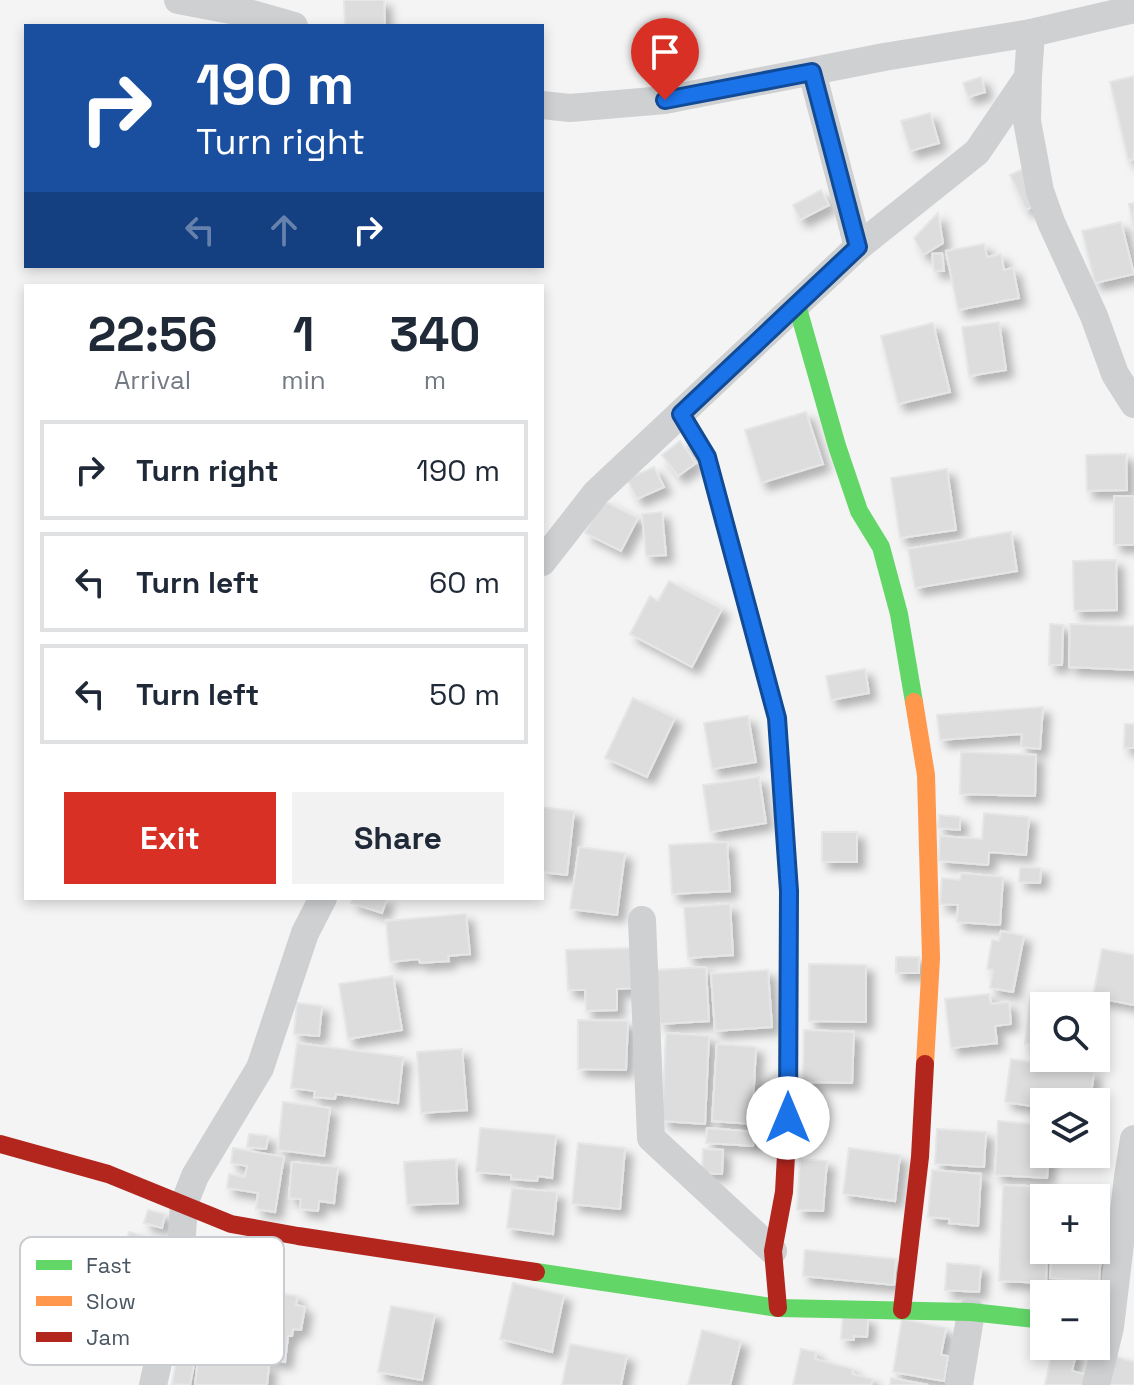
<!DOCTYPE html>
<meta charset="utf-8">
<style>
body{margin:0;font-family:"Space Grotesk",sans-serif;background:#f2f2f3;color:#1f2937;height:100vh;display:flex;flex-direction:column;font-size:30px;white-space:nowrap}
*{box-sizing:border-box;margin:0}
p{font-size:26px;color:#747a83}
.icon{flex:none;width:44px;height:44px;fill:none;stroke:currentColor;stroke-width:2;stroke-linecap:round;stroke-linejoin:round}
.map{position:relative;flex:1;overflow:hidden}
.side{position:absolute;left:24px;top:284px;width:520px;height:616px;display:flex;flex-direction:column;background:#fff;border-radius:0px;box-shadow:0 4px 12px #0003}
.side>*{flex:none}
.top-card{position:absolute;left:24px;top:24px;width:520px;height:244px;border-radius:0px;box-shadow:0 4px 12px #0003;background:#1a4fa0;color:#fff;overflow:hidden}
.tools{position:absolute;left:1030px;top:992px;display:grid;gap:16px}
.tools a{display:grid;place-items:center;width:80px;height:80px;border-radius:0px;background:#fff;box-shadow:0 4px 12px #0003;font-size:40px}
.pin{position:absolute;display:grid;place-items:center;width:68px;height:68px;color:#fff;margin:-82px -34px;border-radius:50% 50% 50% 0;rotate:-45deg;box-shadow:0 0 8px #0007}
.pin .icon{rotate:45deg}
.me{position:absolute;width:88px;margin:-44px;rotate:0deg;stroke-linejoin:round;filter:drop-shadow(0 0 6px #0008)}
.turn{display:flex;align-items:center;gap:28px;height:168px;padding:0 40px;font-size:36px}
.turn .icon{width:104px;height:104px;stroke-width:2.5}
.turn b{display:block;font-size:56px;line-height:68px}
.lanes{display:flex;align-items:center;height:76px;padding:0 40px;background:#0003;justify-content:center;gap:40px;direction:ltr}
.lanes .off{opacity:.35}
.eta{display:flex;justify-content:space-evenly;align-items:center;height:136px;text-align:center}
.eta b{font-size:48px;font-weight:800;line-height:56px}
.cta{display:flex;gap:16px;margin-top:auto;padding:16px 40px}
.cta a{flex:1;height:92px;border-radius:0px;background:#d93025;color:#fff;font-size:32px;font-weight:800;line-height:92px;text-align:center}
.cta a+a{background:#f2f2f3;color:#1f2937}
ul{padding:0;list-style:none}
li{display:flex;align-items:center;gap:24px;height:100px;margin:0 16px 12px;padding:0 24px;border:4px solid #e0e1e3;border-radius:0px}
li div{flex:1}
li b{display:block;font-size:30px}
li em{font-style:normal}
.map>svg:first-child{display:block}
.building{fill:#ddddde;stroke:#e5e6e7;stroke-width:2;filter:url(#shadow)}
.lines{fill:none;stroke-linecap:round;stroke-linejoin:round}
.street{stroke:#ced0d2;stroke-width:28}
.fast{stroke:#63d668;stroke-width:18}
.slow{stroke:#ff974d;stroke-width:18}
.jam{stroke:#b3261e;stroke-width:18}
.route-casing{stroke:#114b97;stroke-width:20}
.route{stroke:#1a73e8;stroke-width:14}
.key{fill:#fff;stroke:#c9ccd0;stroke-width:2}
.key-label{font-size:22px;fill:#4a5661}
</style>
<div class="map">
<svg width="1134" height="1385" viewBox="0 0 1134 1385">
<defs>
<filter id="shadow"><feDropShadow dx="7" dy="7" stdDeviation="4" flood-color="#0004"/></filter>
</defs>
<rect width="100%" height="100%" fill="#f4f4f4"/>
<!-- building -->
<g class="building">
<polygon points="344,0 384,0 385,26 345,26"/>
<polygon points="1134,76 1134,159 1128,160 1110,82"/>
<polygon points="981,77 985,92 968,97 963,83"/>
<polygon points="930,113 939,143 910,151 901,121"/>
<polygon points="1025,168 1041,203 1026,210 1010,175"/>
<polygon points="821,190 829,205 800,220 793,205"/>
<polygon points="1134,203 1134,229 1129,204"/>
<polygon points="938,213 943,243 923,255 914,238"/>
<polygon points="1121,222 1134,274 1095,283 1082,231"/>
<polygon points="984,244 987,257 1001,254 1004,270 1013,268 1019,298 958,310 946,251"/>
<polygon points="942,253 944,271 934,271 932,254"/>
<polygon points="999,322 1006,370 969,376 962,327"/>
<polygon points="933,323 950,392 898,404 881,336"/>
<polygon points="806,412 823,464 761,483 745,430"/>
<polygon points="680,441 696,463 678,476 662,455"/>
<polygon points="1126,454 1127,490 1087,491 1086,455"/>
<polygon points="654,467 664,487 637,499 627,479"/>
<polygon points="947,469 956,530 900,538 891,478"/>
<rect x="1114" y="496" width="20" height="49"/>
<polygon points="602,500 638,518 621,551 585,533"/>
<polygon points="662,512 666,555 646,556 642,514"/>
<polygon points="1011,532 1017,571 915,588 908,549"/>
<polygon points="1116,560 1117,610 1074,611 1073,561"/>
<polygon points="669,581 722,609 692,667 630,634 650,596 658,601"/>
<polygon points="1050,624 1063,625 1062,665 1049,665"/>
<polygon points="1070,624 1134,626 1134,670 1069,667"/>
<polygon points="865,669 869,693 831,700 826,676"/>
<polygon points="633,698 675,718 647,777 605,758"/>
<polygon points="1043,707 1040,749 1021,747 1022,734 940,740 937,715"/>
<polygon points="748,716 756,762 712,769 704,723"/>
<polygon points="1125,724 1134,724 1134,748 1124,748"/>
<polygon points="961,752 1036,755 1035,796 960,794"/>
<polygon points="759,777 766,823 710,832 703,785"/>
<polygon points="542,807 574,811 567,875 542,872"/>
<polygon points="984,813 1029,817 1026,855 989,852 988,865 939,861 940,836 982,839"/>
<polygon points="939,815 960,817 960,830 938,828"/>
<rect x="822" y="832" width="35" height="30"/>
<polygon points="727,842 730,891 672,894 669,845"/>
<polygon points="579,847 625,853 617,915 570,909"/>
<polygon points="1020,867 1041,868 1040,883 1019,882"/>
<polygon points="961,873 1003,877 1000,925 957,922 958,905 940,904 942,878 960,880"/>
<polygon points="353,898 387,898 382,913 351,903"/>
<polygon points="730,904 733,955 688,958 684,907"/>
<polygon points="466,914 470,954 448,956 449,961 420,963 419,959 390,962 386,921"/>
<polygon points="1001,931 1024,936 1013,992 990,988 993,970 987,969 992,940 999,941"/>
<polygon points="636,948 637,988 617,989 617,1010 586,1011 585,990 568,990 566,950"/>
<polygon points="1102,949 1134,955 1134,1005 1093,997"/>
<rect x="896" y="957" width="23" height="16"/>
<polygon points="809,964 866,965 866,1022 809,1021"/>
<polygon points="706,967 709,1021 660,1024 656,970"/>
<polygon points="768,970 772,1027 715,1031 711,974"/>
<polygon points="393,976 402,1030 348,1039 339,984"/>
<polygon points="989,994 991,1004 1009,1002 1011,1024 995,1026 997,1043 951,1048 945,999"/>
<polygon points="1030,998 1075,1004 1074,1006 1044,1006 1044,1046 1025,1044"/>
<polygon points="297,1003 322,1006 319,1036 294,1034"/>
<polygon points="578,1020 628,1021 626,1070 578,1069"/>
<polygon points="804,1030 854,1032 852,1083 803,1082"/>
<polygon points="666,1033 709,1036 705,1124 662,1121"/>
<polygon points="297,1043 403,1057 398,1103 336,1094 335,1099 314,1097 315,1091 291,1088"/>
<polygon points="717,1044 756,1047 752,1124 712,1121"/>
<polygon points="462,1049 467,1110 421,1113 417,1052"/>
<polygon points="1011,1059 1094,1072 1090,1102 1044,1102 1044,1108 1005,1102"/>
<polygon points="283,1102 330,1108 324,1156 278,1150"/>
<polygon points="998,1121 1044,1125 1044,1154 1049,1154 1047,1178 995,1175"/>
<polygon points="480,1128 556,1135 552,1178 538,1176 537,1181 511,1179 511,1175 476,1172"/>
<polygon points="707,1128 754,1132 753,1146 706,1143"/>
<polygon points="937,1129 986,1132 984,1167 935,1164"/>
<polygon points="249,1134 268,1136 266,1149 247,1147"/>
<polygon points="578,1143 625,1148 620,1209 572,1204"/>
<polygon points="233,1148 284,1157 275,1212 256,1209 258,1193 227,1188 229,1174 245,1177 247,1166 231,1163"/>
<polygon points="849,1148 900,1155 895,1201 843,1194"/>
<polygon points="703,1149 723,1150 722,1174 702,1173"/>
<polygon points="456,1159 458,1203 407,1205 404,1162"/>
<polygon points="800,1159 827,1161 823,1211 797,1210"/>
<polygon points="292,1162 338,1167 334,1203 319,1201 318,1211 300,1209 301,1199 289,1198"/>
<polygon points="932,1170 981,1174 978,1226 949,1223 950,1219 928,1217"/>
<polygon points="1003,1185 1050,1187 1049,1198 1044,1198 1044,1250 1047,1250 1046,1283 999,1281"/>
<polygon points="512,1188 557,1192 553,1234 507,1228"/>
<polygon points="1074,1189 1089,1191 1088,1198 1073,1198"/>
<polygon points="148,1210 165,1214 162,1228 144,1223"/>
<polygon points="1096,1227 1103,1228 1099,1281 1050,1278 1052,1250 1096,1250"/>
<polygon points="129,1232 159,1240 150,1273 120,1265"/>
<polygon points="805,1250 896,1259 894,1285 803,1276"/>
<polygon points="947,1263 981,1266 979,1292 945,1290"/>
<polygon points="513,1283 564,1295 552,1352 500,1339"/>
<polygon points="257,1290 297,1296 296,1305 305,1307 301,1330 293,1329 292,1336 288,1336 285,1362 248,1356 251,1338 245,1337 250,1305 255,1305"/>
<polygon points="391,1306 435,1314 422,1380 378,1372"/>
<polygon points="843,1315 868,1318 867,1337 854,1336 854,1340 841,1339"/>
<polygon points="902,1319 946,1328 941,1355 948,1356 944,1381 893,1372"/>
<polygon points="702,1330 741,1341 730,1385 688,1385"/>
<polygon points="570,1344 627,1355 621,1385 562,1385"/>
<polygon points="1053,1346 1077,1350 1072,1371 1087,1375 1085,1385 1045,1385"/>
<polygon points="801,1349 816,1352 815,1359 853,1369 852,1374 873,1379 871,1385 793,1385"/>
<polygon points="178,1352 196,1355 190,1385 172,1384"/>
<polygon points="1114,1356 1134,1362 1134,1385 1105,1385"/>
<polygon points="198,1359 269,1365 267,1385 195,1385"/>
<polygon points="891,1378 928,1385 890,1385"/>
</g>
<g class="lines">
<!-- street -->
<g class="street">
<polyline points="178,0 252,14 294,26"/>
<polyline points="812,72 858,247"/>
<polyline points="1028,77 1027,121 1040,191 1051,222 1094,316 1115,374 1134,404"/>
<polyline points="542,105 570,108 665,100 884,57 1031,33 1134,9"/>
<polyline points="542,562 596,493 858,247 977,152 1028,77 1031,33"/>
<polyline points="642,920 651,1138 773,1251"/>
<polyline points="153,1385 180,1265 184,1204 195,1176 260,1068 305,933 323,898"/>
<polyline points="959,1385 971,1312"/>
<polyline points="1096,1385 1110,1327 1128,1177 1134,1139"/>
</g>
<!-- fast -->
<g class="fast">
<polyline points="797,305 837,446 859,511 881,547 899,614 914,702"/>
<polyline points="536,1272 778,1308 971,1312 1044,1320"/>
</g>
<!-- slow -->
<g class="slow">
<polyline points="681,414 707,457 777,718 780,761"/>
<polyline points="914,702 926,775 931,958 925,1064"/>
</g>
<!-- jam -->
<g class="jam">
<polyline points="0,1144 108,1174 231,1224 298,1236 536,1272"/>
<polyline points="778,1308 773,1251 784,1192 788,1118 789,891 780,761"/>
<polyline points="902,1310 920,1157 925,1064"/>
</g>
</g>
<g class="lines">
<!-- route casing -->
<g class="route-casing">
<polyline id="route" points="665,100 812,72 858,247 681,414 707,457 777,718 789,891 788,1118"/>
</g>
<!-- route -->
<use href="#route" class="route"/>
</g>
<!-- legend -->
<rect x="20" y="1237" width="264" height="128" rx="12" class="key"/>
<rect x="36" y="1260" width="36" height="10" fill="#63d668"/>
<rect x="36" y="1296" width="36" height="10" fill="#ff974d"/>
<rect x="36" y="1332" width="36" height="10" fill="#b3261e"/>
<g class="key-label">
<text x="86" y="1273">Fast</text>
<text x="86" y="1309">Slow</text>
<text x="86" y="1345">Jam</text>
</g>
</svg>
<div class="tools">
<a><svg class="icon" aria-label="search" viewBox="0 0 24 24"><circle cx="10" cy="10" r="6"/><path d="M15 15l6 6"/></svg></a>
<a><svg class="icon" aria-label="layers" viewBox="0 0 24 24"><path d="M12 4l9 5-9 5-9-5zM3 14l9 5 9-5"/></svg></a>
<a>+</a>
<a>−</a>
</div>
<div class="pin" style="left:665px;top:100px;background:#d93025"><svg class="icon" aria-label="arrive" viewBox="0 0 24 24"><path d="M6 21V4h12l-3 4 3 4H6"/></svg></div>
<svg class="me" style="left:788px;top:1118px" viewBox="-20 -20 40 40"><circle r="19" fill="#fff"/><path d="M0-13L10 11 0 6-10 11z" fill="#1a73e8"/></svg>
<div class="top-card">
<div class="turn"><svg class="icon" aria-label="right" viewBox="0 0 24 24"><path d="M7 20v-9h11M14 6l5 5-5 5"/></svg><div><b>190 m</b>Turn right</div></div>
<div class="lanes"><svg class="icon off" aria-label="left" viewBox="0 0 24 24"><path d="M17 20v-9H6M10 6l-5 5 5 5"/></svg><svg class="icon off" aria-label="ahead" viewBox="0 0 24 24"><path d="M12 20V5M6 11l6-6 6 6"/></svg><svg class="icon" aria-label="right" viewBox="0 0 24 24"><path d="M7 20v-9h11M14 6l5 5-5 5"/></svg></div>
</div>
<section class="side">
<div class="eta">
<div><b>22:56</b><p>Arrival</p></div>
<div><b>1</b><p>min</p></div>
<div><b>340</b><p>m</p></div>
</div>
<ul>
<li><svg class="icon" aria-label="right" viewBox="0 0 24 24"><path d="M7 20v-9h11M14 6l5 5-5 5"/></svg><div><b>Turn right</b></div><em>190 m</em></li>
<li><svg class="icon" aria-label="left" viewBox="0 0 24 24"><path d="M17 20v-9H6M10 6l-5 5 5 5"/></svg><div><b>Turn left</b></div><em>60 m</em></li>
<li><svg class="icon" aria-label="left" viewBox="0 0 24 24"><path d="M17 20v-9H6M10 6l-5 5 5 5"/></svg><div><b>Turn left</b></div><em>50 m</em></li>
</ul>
<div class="cta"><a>Exit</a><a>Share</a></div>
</section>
</div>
